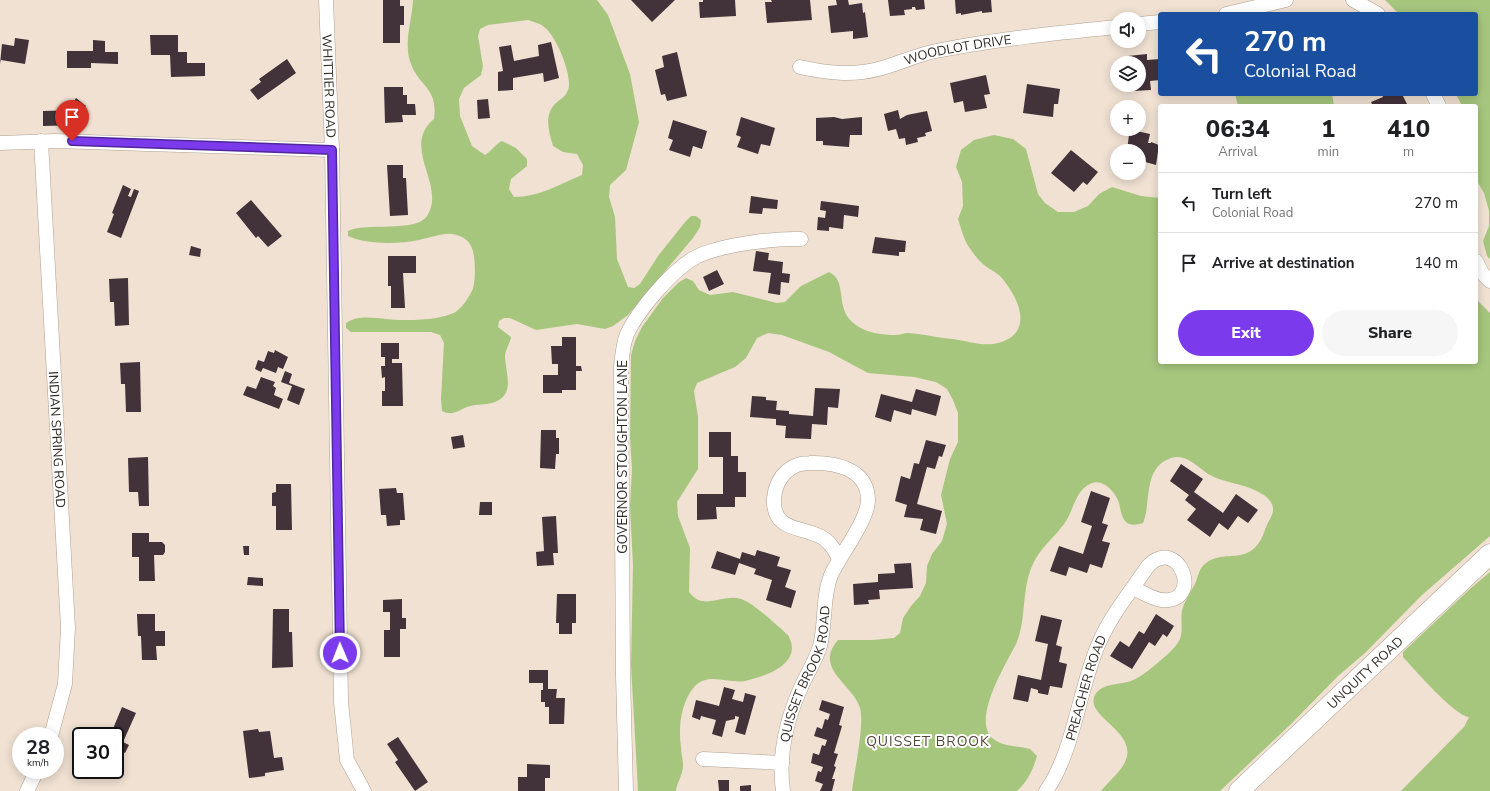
<!DOCTYPE html>
<meta charset="utf-8">
<style>
body{margin:0;font-family:"Nunito Sans",sans-serif;background:#f6f6f6;color:#202124;height:100vh;display:flex;flex-direction:column;font-size:15px;white-space:nowrap}
*{box-sizing:border-box;margin:0}
p{font-size:13px;color:#757577}
.icon{flex:none;width:22px;height:22px;fill:none;stroke:currentColor;stroke-width:2;stroke-linecap:round;stroke-linejoin:round}
.map{position:relative;flex:1;overflow:hidden}
.panel{position:absolute;left:1158px;top:104px;width:320px;height:260px;display:flex;flex-direction:column;background:#fff;border-radius:4px;box-shadow:0 2px 10px #0003}
.panel>*{flex:none}
.guide{position:absolute;left:1158px;top:12px;width:320px;height:84px;border-radius:4px;box-shadow:0 2px 10px #0003;background:#1a4fa0;color:#fff;overflow:hidden}
.tools{position:absolute;left:1110px;top:12px;display:grid;gap:8px}
.tools a{display:grid;place-items:center;width:36px;height:36px;border-radius:50%;background:#fff;box-shadow:0 2px 10px #0003;font-size:20px}
.speed{position:absolute;left:12px;top:727px;display:flex;gap:8px;font-size:20px;font-weight:700;text-align:center}
.speed>*{display:grid;place-content:center;width:52px;height:52px;border-radius:50%;background:#fff;box-shadow:0 2px 10px #0003;line-height:1}
.speed small{font-size:10px;font-weight:400}
.speed .limit{border:2px solid #111;border-radius:6px;background:#fff;color:#111}
.pin{position:absolute;display:grid;place-items:center;width:34px;height:34px;color:#fff;margin:-41px -17px;border-radius:50% 50% 50% 0;rotate:-45deg;box-shadow:0 0 4px #0007}
.pin .icon{rotate:45deg}
.me{position:absolute;width:44px;margin:-22px;rotate:359deg;stroke-linejoin:round;filter:drop-shadow(0 0 3px #0008)}
.turn{display:flex;align-items:center;gap:14px;height:84px;padding:0 20px;font-size:18px}
.turn .icon{width:52px;height:52px;stroke-width:2.5}
.turn b{display:block;font-size:28px;line-height:34px}
.eta{display:flex;justify-content:space-evenly;align-items:center;height:68px;text-align:center}
.eta b{font-size:24px;font-weight:800;line-height:28px}
.primary-button{display:flex;gap:8px;margin-top:auto;padding:8px 20px}
.primary-button a{flex:1;height:46px;border-radius:24px;background:#7c3aed;color:#fff;font-size:16px;font-weight:800;line-height:46px;text-align:center}
.primary-button a+a{background:#f6f6f6;color:#202124}
ul{padding:0;list-style:none}
li{display:flex;align-items:center;gap:12px;height:60px;padding:0 20px;border-top:1px solid #e0e0e0}
li div{flex:1}
li b{display:block;font-size:15px}
li em{font-style:normal}
.map>svg:first-child{display:block}
.green{fill:#a6c67e;fill-rule:evenodd}
.building{fill:#423239}
.lines{fill:none;stroke-linecap:round;stroke-linejoin:round}
.minor-casing{stroke:#aea091;stroke-width:15}
.secondary-casing{stroke:#aea091;stroke-width:21}
.minor{stroke:#fff;stroke-width:14}
.secondary{stroke:#fff;stroke-width:20}
.route-casing{stroke:#51269a;stroke-width:10}
.route{stroke:#7c3aed;stroke-width:7}
.labels{text-anchor:middle;stroke-width:4;stroke-linejoin:round;paint-order:stroke}
.street-label{font-size:13px;fill:#322c26;stroke:#fff}
.neighbourhood-label{font-size:14px;letter-spacing:1px;fill:#53463a;stroke:#fff}
</style>
<div class="map">
<svg width="1490" height="791" viewBox="0 0 1490 791">
<rect width="100%" height="100%" fill="#f0e1d2"/>
<!-- green -->
<g class="green">
<path d="M413,0h184l11,15 22,59 9,48 -13,48 -16,15 -1,12 6,20 2,42 11,28 6,1 6,-4 18,-28 28,-35 5,-5h5l5,4 -1,7 -7,11 -65,77 -15,11 -8,3 -28,-5 -41,6 -26,-12h-6l-5,3 -1,6 13,10c-1,6 -5,12 -6,18 0,17 12,41 -13,48 -7,2 -15,1 -22,3 -11,3 -16,11 -28,5l-1,-12 3,-56 -4,-8 -9,-3h-80l-5,-4v-5c13,-8 25,-5 41,-4 15,2 59,2 71,-9 6,-5 10,-12 14,-19 4,-8 4,-36 -1,-45 -3,-7 -11,-11 -19,-12 -10,-1 -23,4 -33,6 -21,4 -51,5 -71,-4v-5c16,-9 68,2 79,-15 20,-30 -27,-69 7,-97 4,-32 -14,-31 -23,-55 -8,-21 1,-42 2,-64zM528,20c5,2 11,3 15,6 13,9 27,44 26,60 -2,12 -9,12 -15,19 -10,12 -5,27 -1,41l10,6 14,2 6,11 -1,10c-22,9 -43,22 -68,22l-5,-8 2,-10 16,-13v-7l-11,-11 -14,-7c-7,3 -10,10 -17,14l-13,-9 -12,-30 -1,-17 5,-11 17,-13 2,-9 -5,-30 2,-7 8,-4z"/>
<polygon points="1385,0 1490,0 1490,259 1487,256 1483,241 1489,226 1489,211 1484,193 1476,179 1476,106 1462,106 1456,94 1476,94 1476,14 1399,14"/>
<polygon points="1235,94 1332,94 1334,106 1238,106"/>
<path d="M994,135l19,4 13,10 12,45 7,9 13,9h16l14,-6 11,-12 13,-7 29,9 19,2v164h316v-63l14,14v223l-68,59 -57,58 -27,23 -47,48 -71,67h-119c7,-9 18,-18 23,-27 18,-32 -41,-47 -29,-69 7,-12 24,-10 36,-14 10,-4 21,-13 30,-21 6,-5 14,-12 18,-19 5,-9 1,-21 3,-30 2,-9 6,-14 10,-22 5,-6 5,-15 10,-22 20,-23 50,6 64,-40 2,-5 6,-10 7,-16 1,-7 -5,-14 -11,-17 -16,-11 -37,-10 -54,-20 -10,-7 -23,-21 -37,-16 -29,10 -19,44 -28,65 -19,6 -21,-5 -24,-20 -3,-10 -15,-24 -27,-20 -17,6 -18,28 -28,41 -10,14 -24,24 -31,40 -12,25 -6,55 -17,80 -10,20 -40,68 -27,90 9,14 28,11 41,15l7,7c-4,14 -9,25 -20,35h-165c2,-18 13,-68 8,-83 -7,-24 -47,-39 -22,-68h35l21,-2 6,-5 3,-15 8,-12 9,-10 6,-13 1,-17 5,-12 10,-13 5,-17 -6,-29 9,-36 8,-17v-29l-5,-13 -6,-11 -11,-7 -22,-5 -46,-4 -39,-21 -47,-17 -14,-2 -11,5 -11,20 -11,9 -38,16 -3,8 4,26v52l-21,33 1,14 12,32 -1,44c15,20 33,1 52,7 13,4 35,26 47,36 16,28 -21,41 -43,46 -16,3 -36,-9 -50,5 -14,16 -17,40 -14,61 0,6 2,12 2,18 0,10 -6,17 -7,26h-38l-7,-126 2,-100 -3,-59 2,-37 -2,-31 1,-83 4,-14 7,-14 21,-29 15,-15 8,-5 7,3 6,9 11,5 23,-3 44,11 8,-1 16,-16 28,-14c20,9 4,38 27,53 11,8 26,10 40,10 4,0 8,-2 12,-2 16,1 30,5 45,6 14,2 32,8 45,4 38,-10 20,-47 2,-67 -5,-5 -12,-7 -17,-12 -5,-4 -10,-11 -14,-17 -5,-7 -8,-19 -11,-28l5,-13 -1,-24 -6,-15 5,-17 13,-10z"/>
<path d="M1490,572v219h-89l63,-64 5,-10c-14,-1 -55,-48 -66,-60v-5l67,-63z"/>
</g>
<!-- building -->
<g class="building">
<polygon points="383,0 400,0 400,6 404,6 404,25 400,25 400,43 383,43"/>
<polygon points="631,0 675,0 652,22"/>
<polygon points="703,0 735,0 736,16 700,18 699,2 703,2"/>
<polygon points="771,0 810,0 812,20 767,23 765,2 772,2"/>
<polygon points="836,0 848,0 849,5 862,3 863,13 865,12 868,37 853,39 853,31 831,33 828,6 837,5"/>
<polygon points="888,0 924,0 925,9 916,10 915,7 912,7 912,9 904,10 905,15 890,16"/>
<polygon points="955,0 991,0 992,12 982,13 982,11 961,15 961,13 956,14"/>
<polygon points="150,35 178,35 178,52 187,52 187,63 205,63 205,76 171,77 170,55 151,55"/>
<polygon points="15,38 29,40 25,64 1,60 0,64 2,44 14,46"/>
<polygon points="93,40 105,41 105,52 118,52 118,64 91,63 91,68 67,68 67,51 93,51"/>
<polygon points="551,42 559,78 544,82 543,73 513,78 513,90 498,91 498,72 503,71 499,47 511,45 514,61 539,56 538,45"/>
<polygon points="677,52 687,96 667,101 665,94 661,95 655,70 664,67 662,56"/>
<polygon points="1147,54 1147,60 1160,59 1160,80 1150,81 1151,90 1133,91 1132,85 1139,85 1139,63 1129,63 1128,56"/>
<polygon points="287,59 296,73 258,100 250,90 261,82 259,79"/>
<polygon points="986,75 990,94 984,95 987,108 965,112 963,101 954,103 950,83"/>
<polygon points="1027,84 1060,89 1058,104 1054,104 1053,117 1023,113"/>
<polygon points="384,87 403,87 403,95 407,95 407,104 415,104 416,115 402,115 403,122 385,123"/>
<polygon points="1382,94 1402,94 1408,106 1373,106 1371,102 1383,97"/>
<polygon points="76,98 86,106 82,111 73,103"/>
<polygon points="488,99 490,118 478,119 477,100"/>
<polygon points="80,110 81,125 43,126 43,111"/>
<polygon points="898,110 900,119 907,115 927,111 932,131 925,133 926,136 917,138 918,142 906,145 905,138 899,139 896,129 888,131 884,114"/>
<polygon points="741,117 775,128 770,146 761,144 758,154 737,147 741,137 736,135"/>
<polygon points="834,117 842,119 862,117 862,135 850,135 849,147 823,145 823,141 816,141 816,118"/>
<polygon points="673,120 707,131 702,149 693,146 690,157 669,150 673,140 668,138"/>
<polygon points="1132,130 1150,134 1148,143 1151,143 1151,142 1159,145 1156,165 1142,161 1139,170 1139,151 1127,151 1129,135 1131,136"/>
<polygon points="1071,150 1098,172 1087,185 1083,182 1074,192 1051,173"/>
<polygon points="387,165 403,165 403,178 406,178 408,215 390,216"/>
<polygon points="123,185 131,189 128,196 131,197 134,189 139,191 121,238 107,232 114,214 112,213"/>
<polygon points="751,196 778,200 777,209 763,208 762,214 749,213"/>
<polygon points="251,200 282,236 268,247 258,236 256,238 236,213"/>
<polygon points="821,201 859,206 858,217 844,215 843,229 829,227 829,231 817,230 818,217 825,218 826,211 820,210"/>
<polygon points="875,237 906,241 905,252 899,252 899,256 872,253"/>
<polygon points="191,246 201,249 200,257 189,255"/>
<polygon points="756,251 769,253 768,260 783,262 782,273 790,274 789,283 781,282 780,295 768,293 771,273 753,271"/>
<polygon points="388,256 416,256 416,273 403,273 405,308 391,308 391,286 388,286"/>
<polygon points="717,270 724,284 709,291 703,277"/>
<polygon points="128,278 129,325 115,326 114,302 110,302 109,279"/>
<polygon points="562,337 576,337 576,366 581,366 582,371 576,371 576,390 562,390 562,393 543,393 543,375 558,375 558,364 552,364 551,346 562,346"/>
<polygon points="381,343 399,343 399,359 392,359 392,363 402,363 403,406 382,406 382,391 385,391 385,377 382,378 381,366 385,366 385,357 381,357"/>
<polygon points="275,350 288,357 283,369 278,367 276,373 263,368 261,372 255,369 258,360 264,362 268,351 274,353"/>
<polygon points="140,362 141,412 126,412 125,384 121,384 120,363"/>
<polygon points="285,371 292,374 289,383 305,389 299,405 287,400 292,386 281,382"/>
<polygon points="261,377 275,382 273,386 276,388 274,395 283,399 279,409 243,395 247,386 256,389"/>
<polygon points="815,388 840,389 838,408 828,407 827,425 812,424 811,439 785,438 786,426 776,425 776,419 750,417 752,396 766,397 766,400 777,401 776,410 789,411 789,414 813,416"/>
<polygon points="916,389 941,396 936,416 912,409 911,415 894,410 891,422 875,417 881,394 912,402"/>
<polygon points="541,430 556,430 556,438 559,438 559,454 556,454 555,469 540,468"/>
<polygon points="709,432 731,432 731,456 738,456 738,472 746,472 746,497 735,497 735,507 716,507 717,519 697,520 697,494 723,494 723,457 709,457"/>
<polygon points="463,435 465,447 453,449 451,437"/>
<polygon points="926,440 946,445 942,457 939,456 935,469 927,467 917,504 942,511 936,534 920,530 923,519 904,517 907,505 895,501 901,476 910,479 914,463 919,464"/>
<polygon points="148,457 149,506 139,506 138,492 129,492 128,458"/>
<polygon points="1181,464 1203,479 1194,492 1223,513 1236,494 1258,510 1248,523 1238,516 1228,530 1219,523 1210,537 1187,520 1196,509 1185,500 1189,495 1170,481"/>
<polygon points="276,484 291,484 292,530 276,530 276,506 272,506 272,493 276,492"/>
<polygon points="396,488 397,493 403,493 405,520 400,520 400,525 387,526 386,515 381,515 379,489"/>
<polygon points="1091,491 1110,498 1102,523 1108,525 1102,541 1110,543 1102,568 1090,564 1087,573 1069,567 1066,576 1050,571 1059,546 1083,554 1092,526 1081,522"/>
<polygon points="480,502 492,502 492,515 479,515"/>
<polygon points="556,516 558,553 553,553 554,565 537,566 536,552 544,551 542,517"/>
<polygon points="132,533 149,533 149,542 162,542 165,545 165,552 163,555 154,555 155,581 139,581 139,557 132,557"/>
<polygon points="243,546 249,546 249,555 244,555"/>
<polygon points="757,550 780,557 777,566 791,570 785,587 796,591 791,608 766,600 772,580 754,574 756,569 739,563 735,575 711,568 717,551 740,559 742,552 755,556"/>
<polygon points="911,563 913,588 879,590 880,599 868,600 869,604 854,605 853,584 878,582 878,574 895,573 894,564"/>
<polygon points="248,577 263,578 263,586 247,585"/>
<polygon points="557,594 576,594 576,623 572,623 572,634 559,634 559,623 556,623"/>
<polygon points="402,599 402,618 406,618 406,629 400,629 400,657 384,657 384,630 390,630 390,612 383,612 383,600"/>
<polygon points="273,609 289,609 289,632 292,632 293,667 272,668"/>
<polygon points="137,614 155,614 155,631 165,631 165,646 156,646 157,660 142,660 141,636 138,636"/>
<polygon points="1156,614 1174,626 1167,637 1163,634 1155,646 1149,642 1132,669 1110,656 1120,641 1129,647 1139,631 1144,634"/>
<polygon points="1041,615 1062,620 1056,645 1062,647 1059,662 1067,664 1062,688 1050,686 1048,695 1038,693 1038,690 1031,688 1028,702 1013,699 1018,675 1041,680 1048,644 1035,641"/>
<polygon points="529,670 548,670 548,689 557,689 556,698 565,698 564,724 549,724 549,707 545,707 545,702 541,702 541,690 543,690 543,683 529,683"/>
<polygon points="724,687 735,690 732,699 743,702 745,693 756,696 745,735 735,732 739,717 735,716 735,719 726,721 722,737 712,734 716,720 701,716 700,720 692,717 696,700 719,706"/>
<polygon points="822,700 844,707 839,725 842,726 834,753 838,754 834,766 836,767 832,779 835,779 832,791 820,791 823,784 815,781 818,771 821,772 823,767 811,763 813,753 819,755 822,745 825,746 827,740 814,736 817,727 822,729 825,719 828,720 830,714 819,710"/>
<polygon points="122,707 136,713 123,742 129,745 125,753 121,751 116,762 115,736 110,736"/>
<polygon points="258,729 259,732 270,731 274,758 282,757 284,770 265,773 265,776 249,778 243,731"/>
<polygon points="398,737 428,782 415,791 395,762 398,760 387,744"/>
<polygon points="527,764 550,765 550,778 545,778 545,791 518,791 518,777 527,777"/>
<polygon points="718,780 729,780 729,791 719,791"/>
<polygon points="751,785 751,791 740,791 740,786"/>
</g>
<g class="lines">
<!-- minor casing -->
<g class="minor-casing">
<g id="minor">
<path id="s1" d="M326,0l6,150 9,552 6,58 17,31"/>
<polyline points="1353,0 1378,14"/>
<polyline points="1226,14 1286,0"/>
<polyline points="1139,24 1160,22"/>
<path id="s2" d="M800,67c27,6 52,9 78,2 20,-5 38,-14 58,-18 60,-12 121,-18 181,-24"/>
<polyline points="1433,94 1439,106"/>
<path id="s3" d="M41,141l27,487 -3,56 -14,52"/>
<polyline points="0,143 56,141 332,150"/>
<polyline points="1476,261 1482,273 1490,281"/>
<polyline points="703,759 782,763"/>
<polyline points="27,791 37,770"/>
<path d="M626,791l-3,-116 -2,-308c1,-11 2,-23 6,-33 12,-25 45,-64 69,-77 23,-12 79,-19 105,-18"/>
<path id="s4" d="M783,791c-5,-36 4,-73 19,-106 6,-13 14,-25 18,-39 6,-23 2,-48 11,-71 9,-20 38,-56 37,-76 -1,-31 -34,-37 -59,-36 -8,0 -16,3 -22,8 -8,7 -12,17 -13,27 -2,35 30,28 49,40 8,5 12,13 16,21"/>
<path id="s5" d="M1046,791c28,-39 33,-103 53,-148 12,-28 32,-52 49,-77 32,-32 56,38 14,34 -9,-1 -20,-8 -29,-12"/>
</g>
</g>
<!-- secondary casing -->
<g class="secondary-casing">
<g id="secondary">
<path id="s6" d="M1239,791l251,-237"/>
</g>
</g>
<!-- minor -->
<use href="#minor" class="minor"/>
<!-- secondary -->
<use href="#secondary" class="secondary"/>
</g>
<g class="lines">
<!-- route casing -->
<g class="route-casing">
<polyline id="route" points="72,141 332,150 340,653"/>
</g>
<!-- route -->
<use href="#route" class="route"/>
</g>
<g class="labels">
<!-- street labels -->
<g class="street-label">
<text dy="5" stroke="none"><textPath href="#s2" startOffset="161">WOODLOT DRIVE</textPath></text>
<text dy="5" stroke="none"><textPath href="#s1" startOffset="86">WHITTIER ROAD</textPath></text>
<text dy="5" stroke="none"><textPath href="#s3" startOffset="299">INDIAN SPRING ROAD</textPath></text>
<text transform="translate(622 457) rotate(-90)" y="5">GOVERNOR STOUGHTON LANE</text>
<text dy="5" stroke="none"><textPath href="#s6" startOffset="173">UNQUITY ROAD</textPath></text>
<text dy="5" stroke="none"><textPath href="#s4" startOffset="121">QUISSET BROOK ROAD</textPath></text>
<text dy="5" stroke="none"><textPath href="#s5" startOffset="111">PREACHER ROAD</textPath></text>
</g>
<!-- neighbourhood labels -->
<g class="neighbourhood-label">
<text x="928" y="746">QUISSET BROOK</text>
</g>
</g>
</svg>
<div class="tools">
<a><svg class="icon" aria-label="sound" viewBox="0 0 24 24"><path d="M4 9h4l5-4v14l-5-4H4zM17 9q2 3 0 6"/></svg></a>
<a><svg class="icon" aria-label="layers" viewBox="0 0 24 24"><path d="M12 4l9 5-9 5-9-5zM3 14l9 5 9-5"/></svg></a>
<a>+</a>
<a>−</a>
</div>
<div class="speed"><div>28<small>km/h</small></div><div class="limit">30</div></div>
<div class="pin" style="left:72px;top:141px;background:#d93025"><svg class="icon" aria-label="arrive" viewBox="0 0 24 24"><path d="M6 21V4h12l-3 4 3 4H6"/></svg></div>
<svg class="me" style="left:340px;top:653px" viewBox="-20 -20 40 40"><circle r="17" fill="#7c3aed" stroke="#fff" stroke-width="3"/><path d="M0-11L8 9 0 5-8 9z" fill="#fff"/></svg>
<div class="guide">
<div class="turn"><svg class="icon" aria-label="left" viewBox="0 0 24 24"><path d="M17 20v-9H6M10 6l-5 5 5 5"/></svg><div><b>270 m</b>Colonial Road</div></div>
</div>
<section class="panel">
<div class="eta">
<div><b>06:34</b><p>Arrival</p></div>
<div><b>1</b><p>min</p></div>
<div><b>410</b><p>m</p></div>
</div>
<ul>
<li><svg class="icon" aria-label="left" viewBox="0 0 24 24"><path d="M17 20v-9H6M10 6l-5 5 5 5"/></svg><div><b>Turn left</b><p>Colonial Road</p></div><em>270 m</em></li>
<li><svg class="icon" aria-label="arrive" viewBox="0 0 24 24"><path d="M6 21V4h12l-3 4 3 4H6"/></svg><div><b>Arrive at destination</b></div><em>140 m</em></li>
</ul>
<div class="primary-button"><a>Exit</a><a>Share</a></div>
</section>
</div>
